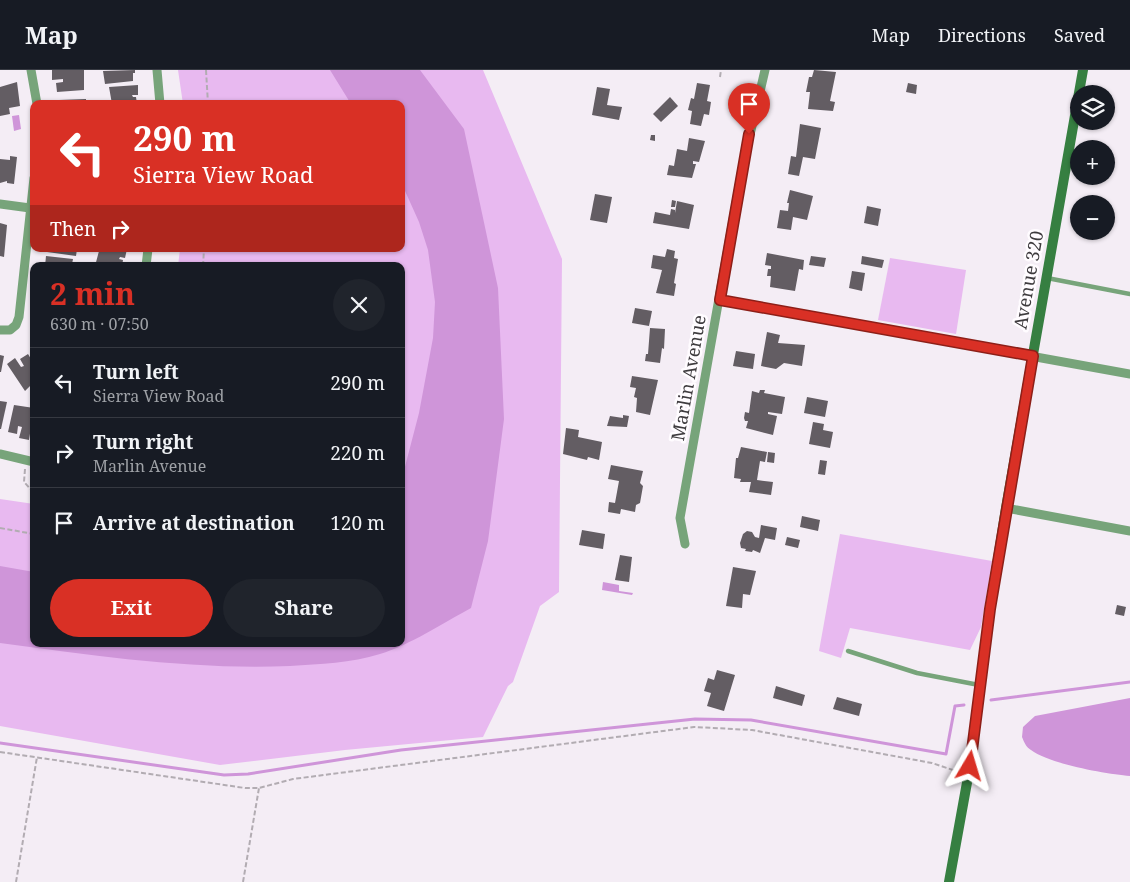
<!DOCTYPE html>
<meta charset="utf-8">
<style>
body{margin:0;font-family:"Noto Serif",serif;background:#20242c;color:#f1f3f6;height:100vh;display:flex;flex-direction:column;font-size:19px;white-space:nowrap}
*{box-sizing:border-box;margin:0}
p{font-size:16px;color:#9ea1a6}
.icon{flex:none;width:28px;height:28px;fill:none;stroke:currentColor;stroke-width:2;stroke-linecap:round;stroke-linejoin:round}
.map{position:relative;flex:1;overflow:hidden}
.sheet{position:absolute;left:30px;top:192px;width:375px;height:385px;display:flex;flex-direction:column;background:#171b24;border-radius:10px;box-shadow:0 1px 4px #0004}
.sheet>*{flex:none}
.banner{position:absolute;left:30px;top:30px;width:375px;height:152px;border-radius:10px;box-shadow:0 1px 4px #0004;background:#d93025;color:#fff;overflow:hidden}
.buttons{position:absolute;left:1070px;top:15px;display:grid;gap:10px}
.buttons a{display:grid;place-items:center;width:45px;height:45px;border-radius:50%;background:#171b24;box-shadow:0 1px 4px #0004;font-size:25px}
.pin{position:absolute;display:grid;place-items:center;width:42px;height:42px;color:#fff;margin:-51px -21px;border-radius:50% 50% 50% 0;rotate:-45deg;box-shadow:0 0 5px #0007}
.pin .icon{rotate:45deg}
.me{position:absolute;width:55px;margin:-28px;rotate:7deg;stroke-linejoin:round;filter:drop-shadow(0 0 4px #0008)}
.turn{display:flex;align-items:center;gap:18px;height:105px;padding:0 20px;font-size:22px}
.turn .icon{width:65px;height:65px;stroke-width:2.5}
.turn b{display:block;font-size:35px;line-height:42px}
.then{display:flex;align-items:center;height:48px;padding:0 20px;background:#0003;gap:10px;font-size:19px}
.round{display:grid;place-items:center;flex:none;width:52px;height:52px;border-radius:26px;background:#20242c}
.overview{display:flex;align-items:center;justify-content:space-between;height:85px;padding:0 20px}
h1{font-size:30px;font-weight:700;line-height:38px;color:#d93025}
.cta{display:flex;gap:10px;margin-top:auto;padding:10px 20px}
.cta a{flex:1;height:58px;border-radius:30px;background:#d93025;color:#fff;font-size:20px;font-weight:700;line-height:58px;text-align:center}
.cta a+a{background:#20242c;color:#f1f3f6}
ul{padding:0;list-style:none}
li{display:flex;align-items:center;gap:15px;height:70px;padding:0 20px;border-top:1px solid #363941}
li div{flex:1}
li b{display:block;font-size:19px}
li em{font-style:normal}
header{display:flex;align-items:center;gap:30px;box-sizing:border-box;height:70px;padding:0 25px;background:#171b24;border-bottom:1px solid #363941}
header strong{font-size:24px}
nav{display:flex;gap:28px;margin-inline-start:auto;font-size:18px}
.map>svg:first-child{display:block}
.green{fill:#e8b9f0}
.water{fill:#cf95d9}
.lines{fill:none;stroke-linecap:round;stroke-linejoin:round}
.stream{stroke:#cf95d9;stroke-width:3}
.building{fill:#635d63}
.path{stroke:#b2acb2;stroke-width:2;stroke-dasharray:5 2.5;stroke-linecap:butt}
.lane{stroke:#77a47a;stroke-width:4.5}
.street{stroke:#77a47a;stroke-width:9}
.secondary{stroke:#367f41;stroke-width:10}
.route-casing{stroke:#8d1f18;stroke-width:12}
.route{stroke:#d93025;stroke-width:9}
.labels{text-anchor:middle;stroke-width:5;stroke-linejoin:round;paint-order:stroke}
.street-label{font-size:18px;fill:#3e3b3e;stroke:#fffcff}
</style>
<header>
<strong>Map</strong>
<nav><a>Map</a><a>Directions</a><a>Saved</a></nav>
</header>
<div class="map">
<svg width="1130" height="812" viewBox="0 0 1130 812">
<rect width="100%" height="100%" fill="#f4edf5"/>
<!-- green -->
<g class="green">
<polygon points="178,0 483,0 562,189 559,522 540,536 513,612 508,616 483,667 345,680 220,695 0,656 0,429 34,434 34,574 401,574 401,196 178,196 180,179 401,179 401,34 183,34"/>
<polygon points="890,188 966,200 956,264 878,250"/>
<polygon points="840,464 992,491 981,557 970,580 850,558 841,588 819,581"/>
</g>
<!-- water -->
<g class="water">
<path d="M330,0h90l44,59 34,159 6,131 -16,122 -17,67c-28,15 -61,37 -91,46 -29,9 -60,10 -90,12 -97,4 -194,-10 -290,-23v-77l34,6v72h367v-162l18,-69 14,-75 2,-36 -7,-52 -9,-28 -18,-40v-78h-50z"/>
<polygon points="19,45 21,59 14,61 12,46"/>
<polygon points="603,512 619,515 619,521 633,523 632,525 602,520"/>
<path d="M1130,628v78c-24,-2 -80,-12 -99,-26 -5,-3 -7,-8 -9,-13l1,-10 12,-11z"/>
</g>
<g class="lines">
<!-- stream -->
<g class="stream">
<polyline points="991,630 1130,612"/>
<polyline points="0,673 224,705 248,704 401,680 695,649 751,650 946,684 955,636 964,635"/>
</g>
</g>
<!-- building -->
<g class="building">
<polygon points="52,0 84,0 84,20 57,22 56,13 63,12 63,9 52,10"/>
<polygon points="135,0 135,3 133,3 133,11 105,14 103,1"/>
<polygon points="814,0 836,2 830,31 835,32 833,41 808,39 810,22 806,22 809,7 812,7"/>
<polygon points="17,12 20,36 9,38 10,44 0,46 0,17"/>
<polygon points="697,13 710,15 707,31 711,32 709,45 704,44 701,56 690,54 692,41 688,40 691,28 694,29"/>
<polygon points="908,13 917,15 916,24 906,22"/>
<polygon points="138,15 138,25 132,25 133,27 136,27 137,34 112,34 109,17"/>
<polygon points="597,17 610,19 607,35 622,37 619,50 592,45"/>
<polygon points="670,27 678,36 661,52 653,44"/>
<polygon points="86,29 86,34 60,34 59,30"/>
<polygon points="800,54 821,58 815,89 803,87 799,106 788,104 791,86 796,87"/>
<polygon points="651,65 655,65 655,71 650,70"/>
<polygon points="689,68 705,71 699,92 693,91 693,94 696,94 692,108 667,105 669,95 674,96 677,79 687,81"/>
<polygon points="10,86 17,87 14,114 7,113 7,111 0,113 0,89 10,90"/>
<polygon points="790,120 813,126 807,150 793,147 791,160 777,158 780,140 788,141 789,133 787,133"/>
<polygon points="595,124 612,127 607,153 590,150"/>
<polygon points="672,130 676,131 675,137 671,137"/>
<polygon points="677,131 694,135 689,159 653,153 655,142 670,145 671,139 675,140 675,143"/>
<polygon points="867,136 881,139 878,156 864,153"/>
<polygon points="0,153 7,155 4,187 0,186"/>
<polygon points="48,179 77,179 76,186 47,182"/>
<polygon points="97,179 127,179 125,188 120,187 119,189 123,190 122,196 95,196 99,181"/>
<polygon points="667,179 675,181 674,188 678,189 674,213 676,214 674,226 656,223 662,200 651,198 653,185 665,187"/>
<polygon points="767,183 804,190 803,200 799,199 795,221 770,217 771,206 767,206 768,199 771,199 771,196 765,195"/>
<polygon points="46,186 73,189 72,194 70,196 45,196"/>
<polygon points="811,186 826,188 824,197 809,195"/>
<polygon points="862,186 884,190 882,198 861,194"/>
<polygon points="852,201 865,203 862,221 849,218"/>
<polygon points="635,238 652,241 649,256 632,253"/>
<polygon points="650,258 665,259 664,279 662,278 660,293 645,291 646,284 648,284"/>
<polygon points="767,262 780,265 778,273 805,275 802,296 784,293 776,299 761,296"/>
<polygon points="736,281 755,284 753,299 733,296"/>
<polygon points="28,284 34,294 34,312 25,321 7,294 15,288 21,297 24,296 20,289"/>
<polygon points="0,285 4,286 1,302 0,302"/>
<polygon points="632,306 658,310 650,345 636,342 637,328 634,327 636,318 630,317"/>
<polygon points="760,320 765,320 764,323 785,327 782,344 768,342 768,344 777,346 773,365 746,358 748,351 745,351 744,348 745,342 749,343 752,321 759,323"/>
<polygon points="807,327 828,331 825,347 804,343"/>
<polygon points="0,331 7,332 1,359 0,359"/>
<polygon points="14,335 34,338 29,370 19,368 22,357 18,356 17,364 8,362"/>
<polygon points="623,345 629,346 627,357 607,356 610,346 623,348"/>
<polygon points="813,352 824,354 823,360 833,362 830,378 809,374"/>
<polygon points="566,358 579,360 578,367 602,372 599,390 588,387 587,390 563,384"/>
<polygon points="741,377 767,382 765,392 760,391 757,410 773,412 771,425 749,422 751,412 740,412 741,409 734,408 736,388 738,388"/>
<polygon points="768,382 775,383 774,393 767,392"/>
<polygon points="820,390 827,391 825,405 818,404"/>
<polygon points="611,395 643,401 640,413 643,416 640,433 636,435 635,442 621,439 620,444 608,442 609,432 615,433 619,411 608,409"/>
<polygon points="802,446 820,450 818,461 800,457"/>
<polygon points="761,455 777,458 775,470 765,468 760,483 753,480 752,482 745,481 746,479 741,478 740,473 743,464 747,461 752,462 755,467 759,468"/>
<polygon points="582,460 605,464 603,479 579,475"/>
<polygon points="787,467 800,470 798,478 785,475"/>
<polygon points="620,485 632,487 629,512 615,510"/>
<polygon points="733,497 756,501 750,525 743,524 742,538 726,536"/>
<polygon points="1117,535 1126,537 1124,546 1115,544"/>
<polygon points="717,600 735,605 724,641 707,636 711,623 704,621 708,608 714,610"/>
<polygon points="776,616 805,625 802,636 773,628"/>
<polygon points="837,627 862,634 859,646 833,639"/>
</g>
<g class="lines">
<!-- path -->
<g class="path">
<polyline points="206,0 208,34"/>
<polyline points="720,7 721,0"/>
<polyline points="203,196 204,179"/>
<polyline points="25,399 24,412 34,423"/>
<polyline points="0,458 34,464"/>
<polyline points="0,682 245,718 259,718 293,709 694,657 752,660 932,693 959,702"/>
<polyline points="16,812 37,687"/>
<polyline points="243,812 259,718"/>
</g>
<!-- lane -->
<g class="lane">
<polyline points="1047,208 1130,224"/>
<polyline points="848,581 917,603 979,615"/>
</g>
<!-- street -->
<g class="street">
<polyline points="31,0 37,34"/>
<polyline points="157,0 160,34"/>
<polyline points="0,134 30,138"/>
<polyline points="146,196 148,179"/>
<polyline points="720,230 1130,304"/>
<polyline points="0,260 10,260 16,255 19,247 34,108"/>
<polyline points="0,384 34,392"/>
<polyline points="1006,438 1130,461"/>
<polyline points="685,474 680,448 742,99 765,0"/>
</g>
<!-- secondary -->
<polyline class="secondary" points="949,812 970,696 990,539 1006,438 1083,0"/>
</g>
<g class="lines">
<!-- route casing -->
<g class="route-casing">
<polyline id="route" points="749,64 720,230 1033,286 990,539 970,696"/>
</g>
<!-- route -->
<use href="#route" class="route"/>
</g>
<g class="labels">
<!-- street labels -->
<g class="street-label">
<text transform="translate(1029 210) rotate(-80)" y="6">Avenue 320</text>
<text transform="translate(689 308) rotate(-80)" y="6">Marlin Avenue</text>
</g>
</g>
</svg>
<div class="buttons">
<a><svg class="icon" aria-label="layers" viewBox="0 0 24 24"><path d="M12 4l9 5-9 5-9-5zM3 14l9 5 9-5"/></svg></a>
<a>+</a>
<a>−</a>
</div>
<div class="pin" style="left:749px;top:64px;background:#d93025"><svg class="icon" aria-label="arrive" viewBox="0 0 24 24"><path d="M6 21V4h12l-3 4 3 4H6"/></svg></div>
<svg class="me" style="left:970px;top:696px" viewBox="-20 -20 40 40"><path d="M0-17L14 15 0 8-14 15z" fill="#d93025" stroke="#fff" stroke-width="4"/></svg>
<div class="banner">
<div class="turn"><svg class="icon" aria-label="left" viewBox="0 0 24 24"><path d="M17 20v-9H6M10 6l-5 5 5 5"/></svg><div><b>290 m</b>Sierra View Road</div></div>
<div class="then">Then<svg class="icon" aria-label="right" viewBox="0 0 24 24"><path d="M7 20v-9h11M14 6l5 5-5 5"/></svg></div>
</div>
<section class="sheet">
<div class="overview"><div><h1>2 min</h1><p>630 m · 07:50</p></div><a class="round"><svg class="icon" aria-label="close" viewBox="0 0 24 24"><path d="M6 6l12 12M18 6L6 18"/></svg></a></div>
<ul>
<li><svg class="icon" aria-label="left" viewBox="0 0 24 24"><path d="M17 20v-9H6M10 6l-5 5 5 5"/></svg><div><b>Turn left</b><p>Sierra View Road</p></div><em>290 m</em></li>
<li><svg class="icon" aria-label="right" viewBox="0 0 24 24"><path d="M7 20v-9h11M14 6l5 5-5 5"/></svg><div><b>Turn right</b><p>Marlin Avenue</p></div><em>220 m</em></li>
<li><svg class="icon" aria-label="arrive" viewBox="0 0 24 24"><path d="M6 21V4h12l-3 4 3 4H6"/></svg><div><b>Arrive at destination</b></div><em>120 m</em></li>
</ul>
<div class="cta"><a>Exit</a><a>Share</a></div>
</section>
</div>
